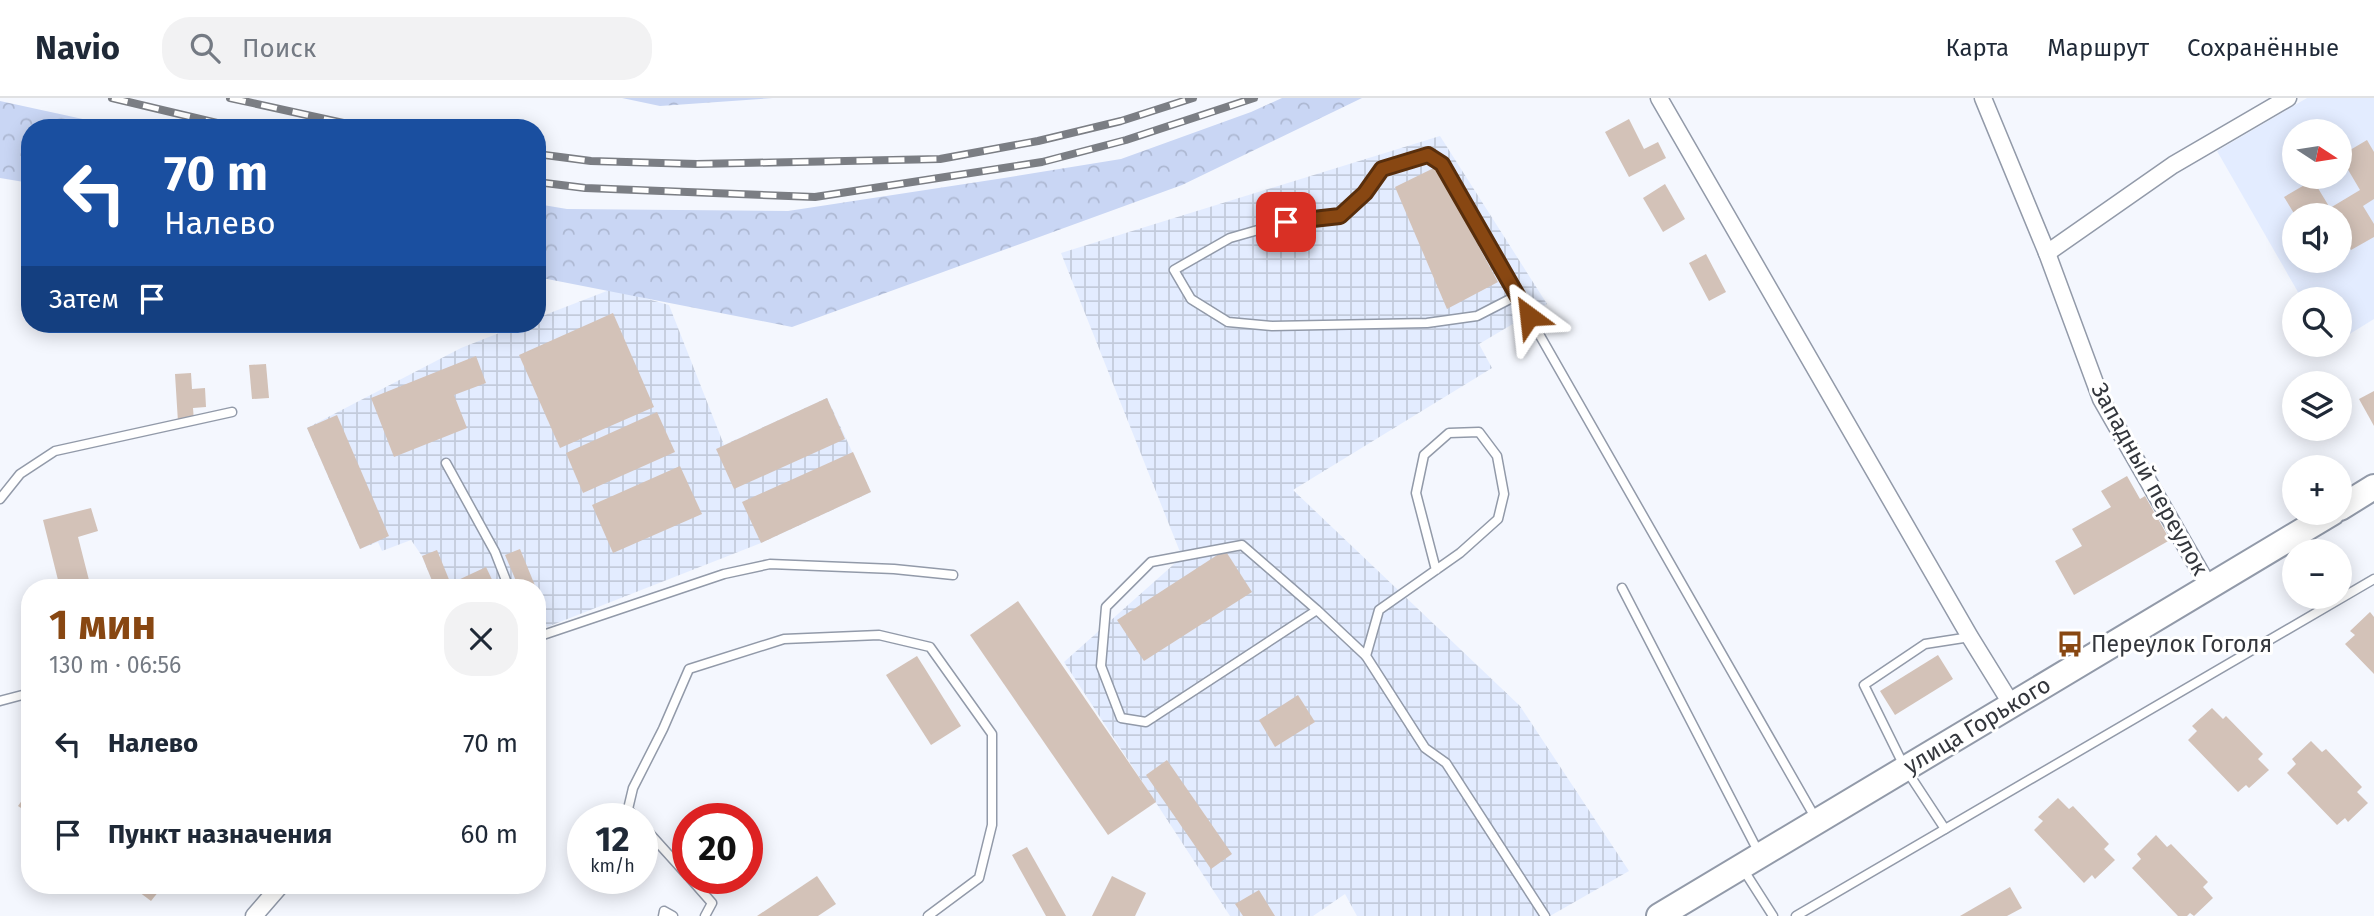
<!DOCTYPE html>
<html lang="ru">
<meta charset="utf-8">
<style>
body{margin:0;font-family:"Fira Sans",sans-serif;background:#f2f2f3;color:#1f2937;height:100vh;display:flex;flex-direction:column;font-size:26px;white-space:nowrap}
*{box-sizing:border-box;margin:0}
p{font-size:23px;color:#747a83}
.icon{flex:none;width:38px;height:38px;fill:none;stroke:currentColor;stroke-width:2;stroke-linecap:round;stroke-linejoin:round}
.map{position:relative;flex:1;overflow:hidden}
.sheet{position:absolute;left:21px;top:481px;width:525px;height:315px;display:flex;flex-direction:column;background:#fff;border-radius:28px;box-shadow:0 4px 18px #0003}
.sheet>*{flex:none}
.guide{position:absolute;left:21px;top:21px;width:525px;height:214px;border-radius:28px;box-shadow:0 4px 18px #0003;background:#1a4fa0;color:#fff;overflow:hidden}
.needle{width:46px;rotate:102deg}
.fabs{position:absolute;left:2282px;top:21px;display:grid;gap:14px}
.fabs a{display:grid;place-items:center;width:70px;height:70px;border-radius:50%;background:#fff;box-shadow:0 4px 18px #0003;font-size:35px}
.speed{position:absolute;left:567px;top:705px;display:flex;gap:14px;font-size:35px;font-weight:700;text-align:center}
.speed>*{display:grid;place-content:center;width:91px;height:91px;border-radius:50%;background:#fff;box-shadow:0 4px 18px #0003;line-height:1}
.speed small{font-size:18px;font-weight:400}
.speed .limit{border:10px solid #d22;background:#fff;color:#111}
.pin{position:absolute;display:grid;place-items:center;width:60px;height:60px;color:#fff;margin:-30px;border-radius:14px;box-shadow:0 4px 10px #0006}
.me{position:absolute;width:77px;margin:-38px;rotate:330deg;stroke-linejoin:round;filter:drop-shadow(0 0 5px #0008)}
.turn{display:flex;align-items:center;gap:24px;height:147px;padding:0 28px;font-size:32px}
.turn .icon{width:91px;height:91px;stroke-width:2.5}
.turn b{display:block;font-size:49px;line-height:60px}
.then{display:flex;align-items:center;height:66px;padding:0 28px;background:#0003;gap:14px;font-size:26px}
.round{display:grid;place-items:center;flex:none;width:74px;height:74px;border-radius:28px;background:#f2f2f3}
.head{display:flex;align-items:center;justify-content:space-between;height:119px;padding:0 28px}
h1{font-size:42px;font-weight:700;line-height:52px;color:#884712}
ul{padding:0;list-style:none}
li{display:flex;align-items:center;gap:21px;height:91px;padding:0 28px}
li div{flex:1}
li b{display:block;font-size:26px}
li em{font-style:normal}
header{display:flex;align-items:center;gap:42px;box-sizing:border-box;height:98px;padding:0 35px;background:#fff;border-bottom:2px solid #e0e1e3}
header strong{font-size:33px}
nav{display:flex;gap:38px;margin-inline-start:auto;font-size:24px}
.search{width:490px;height:63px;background:#f2f2f3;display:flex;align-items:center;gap:18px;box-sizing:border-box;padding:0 24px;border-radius:28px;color:#747a83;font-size:26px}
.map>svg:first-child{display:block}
.built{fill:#e3ecff;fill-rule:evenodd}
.industrial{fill:url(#industrial-grid)}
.forest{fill:url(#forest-crowns)}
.building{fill:#d3c2b8}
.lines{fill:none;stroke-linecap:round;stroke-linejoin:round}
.service-casing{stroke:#929aa9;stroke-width:11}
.minor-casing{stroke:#929aa9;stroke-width:19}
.primary-casing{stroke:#929aa9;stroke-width:28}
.service{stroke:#fff;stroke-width:8}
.minor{stroke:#fff;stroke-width:16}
.primary{stroke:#fff;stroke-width:24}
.rail-casing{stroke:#7b7e84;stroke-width:8}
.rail{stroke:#fff;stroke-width:5;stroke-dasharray:16;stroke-linecap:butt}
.route-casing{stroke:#582e0c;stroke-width:18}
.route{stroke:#884712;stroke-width:12}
.labels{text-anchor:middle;stroke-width:6;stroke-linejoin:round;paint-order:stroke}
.street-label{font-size:23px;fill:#33363c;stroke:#fff}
.poi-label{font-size:23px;fill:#33363c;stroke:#fff;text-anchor:start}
</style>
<header>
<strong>Navio</strong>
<div class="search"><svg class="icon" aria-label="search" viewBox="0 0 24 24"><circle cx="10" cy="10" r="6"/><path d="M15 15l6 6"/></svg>Поиск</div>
<nav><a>Карта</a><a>Маршрут</a><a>Сохранённые</a></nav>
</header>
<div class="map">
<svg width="2374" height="818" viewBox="0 0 2374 818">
<defs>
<pattern id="industrial-grid" width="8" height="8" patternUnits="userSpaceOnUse" patternTransform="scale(1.75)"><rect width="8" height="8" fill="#e3ecff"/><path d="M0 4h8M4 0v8" fill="none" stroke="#c3cbdb"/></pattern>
<pattern id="forest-crowns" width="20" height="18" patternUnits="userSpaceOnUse" patternTransform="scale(1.75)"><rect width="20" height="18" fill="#c9d6f4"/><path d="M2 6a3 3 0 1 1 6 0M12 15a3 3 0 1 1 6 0" fill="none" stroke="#adb8d2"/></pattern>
</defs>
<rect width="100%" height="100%" fill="#f4f7fe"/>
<!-- built -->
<path class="built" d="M2307,0h67v221l-34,21v-41h-38l-85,-148zM2294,33h46v46h-46zM2294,117h46v46h-46z"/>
<!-- industrial -->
<g class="industrial">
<polygon points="1440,38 1547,206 1479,246 1492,270 1293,392 1520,608 1629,773 1550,818 1357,818 1345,796 1313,818 1230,818 1064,564 1182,459 1061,155"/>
<polygon points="612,191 669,207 724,347 827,300 871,394 761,445 547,529 537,505 537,490 435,490 422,458 411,442 382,453 378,444 360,451 307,330 461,250 522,226 537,226 537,220"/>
</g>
<!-- forest -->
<g class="forest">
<polygon points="622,0 773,0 660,8"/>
<polygon points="1282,0 1362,0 1182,87 792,229 537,179 537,106 567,111 788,113 1004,80 1121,61 1251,14"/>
<polygon points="0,3 124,30 30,30 30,85 0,80"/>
</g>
<!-- building -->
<g class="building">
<polygon points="1629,21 1644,51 1658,44 1666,60 1629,79 1605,34"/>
<polygon points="2367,42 2374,54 2374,101 2363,108 2374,126 2374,139 2351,152 2340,133 2340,117 2295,117 2284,99 2313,82 2330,110 2360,92 2340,58"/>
<polygon points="1442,66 1456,91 1448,92 1498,184 1447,211 1395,89"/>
<polygon points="1665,86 1685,121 1663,134 1643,100"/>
<polygon points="1706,156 1726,194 1709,203 1689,165"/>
<polygon points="613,215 654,309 560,350 519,257"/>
<polygon points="476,258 486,285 454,297 467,330 394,359 371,300"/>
<polygon points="266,266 269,300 252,301 249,267"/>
<polygon points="191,275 192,291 205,290 206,309 193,310 194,323 178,324 175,276"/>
<polygon points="2374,293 2374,328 2359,301"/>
<polygon points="827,300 845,341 734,391 716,351"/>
<polygon points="657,314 675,354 583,395 566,355"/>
<polygon points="337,317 389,438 360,451 307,330"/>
<polygon points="853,354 871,394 761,445 742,404"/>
<polygon points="680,368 702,416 613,455 592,407"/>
<polygon points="2127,378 2140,401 2145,398 2170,442 2074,497 2055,463 2082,448 2072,431 2111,409 2101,393"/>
<polygon points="91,410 98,433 78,439 91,490 60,490 43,422"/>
<polygon points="520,451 536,490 519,490 505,457"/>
<polygon points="437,452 450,484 435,490 422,458"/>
<polygon points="1225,452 1252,494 1144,563 1117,522"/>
<polygon points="486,469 496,490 441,490"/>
<polygon points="1018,503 1156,704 1108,737 970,537"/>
<polygon points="2370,514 2374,519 2374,576 2345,546 2355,537 2350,533"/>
<polygon points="1938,557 1953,581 1895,617 1880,593"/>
<polygon points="917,558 961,628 931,647 886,577"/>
<polygon points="1298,597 1315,624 1275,649 1259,622"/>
<polygon points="2212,610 2223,621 2226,618 2263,656 2258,661 2269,672 2249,690 2246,687 2238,694 2188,642 2197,633 2192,628"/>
<polygon points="2311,643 2322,654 2326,651 2362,689 2357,694 2368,705 2348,724 2345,720 2337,727 2287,675 2296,666 2292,661"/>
<polygon points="1167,662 1232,756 1211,771 1146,677"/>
<polygon points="30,691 30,716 18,708"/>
<polygon points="2058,700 2069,711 2073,708 2109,746 2104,751 2115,762 2095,781 2092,777 2084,785 2034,732 2043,723 2038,719"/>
<polygon points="2156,737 2167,749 2171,746 2208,784 2203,789 2213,800 2194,818 2190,815 2187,818 2178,818 2132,770 2141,761 2137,756"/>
<polygon points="1027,749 1066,818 1046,818 1012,757"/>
<polygon points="817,778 836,806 818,818 757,818"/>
<polygon points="1112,778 1146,795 1135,818 1092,818"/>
<polygon points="131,788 163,788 151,803"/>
<polygon points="2010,789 2022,810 2007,818 1960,818"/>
<polygon points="1259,792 1275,818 1243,818 1235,806"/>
</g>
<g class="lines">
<!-- service casing -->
<g class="service-casing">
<g id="service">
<path d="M1516,195l-2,4 -37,19 -50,7 -155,3 -44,-4 -37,-23 -17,-29 56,-32 56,-16 54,-6 25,-23 18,-24 45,-14 14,9c124,219 249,437 374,655"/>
<polyline points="446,365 495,454 509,490"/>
<polyline points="0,401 20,376 55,353 232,314"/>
<polyline points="1436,472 1416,395 1424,357 1449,335 1479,334 1497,358 1504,396 1498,421 1460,455 1379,512 1366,558 1425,650 1446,665 1545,818"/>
<polyline points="1622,490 1759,755"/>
<polyline points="1317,512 1146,624 1121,620 1101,568 1106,509 1151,464 1242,447 1317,512 1366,558"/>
<polyline points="537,539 724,476 770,466 894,471 953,477"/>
<polyline points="0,603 30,595"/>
<polyline points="636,721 628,711 633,690 663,631 689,571 784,541 879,537 930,549 992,636 992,727 979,780 928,818"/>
<polyline points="642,727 688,778"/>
<polyline points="1945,731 1905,670 1864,587 1925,546 1970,539"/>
<polyline points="1743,771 1773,818"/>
<polyline points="690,780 712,805 705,818"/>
<polyline points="663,818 664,813 673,818"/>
<polyline points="1796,818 2374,481"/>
</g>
</g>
<!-- minor casing -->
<g class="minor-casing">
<g id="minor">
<polyline points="1659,0 1970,539 2012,607"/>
<polyline points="1983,0 2047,155 2101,301 2209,489"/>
<polyline points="2047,155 2173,67 2288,0"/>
<polyline points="254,818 280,788"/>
</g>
</g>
<!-- primary casing -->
<g class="primary-casing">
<g id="primary">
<polyline points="2340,410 2374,389"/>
<polyline points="1659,818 2332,415"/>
</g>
</g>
<!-- service -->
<use href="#service" class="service"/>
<!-- minor -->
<use href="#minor" class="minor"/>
<!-- primary -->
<use href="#primary" class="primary"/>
<!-- rail casing -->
<g class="rail-casing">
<g id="rail">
<polyline points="112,0 238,30"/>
<polyline points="230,0 366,30"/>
<polyline points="537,56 591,63 697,66 940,61 1038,43 1121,23 1193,0"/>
<polyline points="537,84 585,90 815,99 1042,64 1126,42 1254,0"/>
</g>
</g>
<!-- rail -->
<use href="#rail" class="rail"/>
</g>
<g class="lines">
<!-- route casing -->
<g class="route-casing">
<polyline id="route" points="1286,124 1340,118 1365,95 1382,71 1428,57 1442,66 1529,218"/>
</g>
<!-- route -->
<use href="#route" class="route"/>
</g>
<!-- icons -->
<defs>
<g id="bus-bare" transform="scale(2.1)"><path d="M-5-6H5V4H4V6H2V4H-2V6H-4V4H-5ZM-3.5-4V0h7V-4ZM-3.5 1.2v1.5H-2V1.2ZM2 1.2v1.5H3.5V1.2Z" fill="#884712" stroke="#fff" stroke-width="2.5" paint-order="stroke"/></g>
</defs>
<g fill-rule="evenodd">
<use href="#bus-bare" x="2070" y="546"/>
</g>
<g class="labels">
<!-- street labels -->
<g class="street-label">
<text transform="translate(2150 381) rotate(61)" y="8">Западный переулок</text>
<text transform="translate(1977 627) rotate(-31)" y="8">улица Горького</text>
</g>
<!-- poi labels -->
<g class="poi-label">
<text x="2091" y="554">Переулок Гоголя</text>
</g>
</g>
</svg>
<div class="fabs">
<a><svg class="needle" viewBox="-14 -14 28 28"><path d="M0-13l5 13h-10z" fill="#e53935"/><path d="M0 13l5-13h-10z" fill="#747a83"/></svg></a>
<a><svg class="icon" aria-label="sound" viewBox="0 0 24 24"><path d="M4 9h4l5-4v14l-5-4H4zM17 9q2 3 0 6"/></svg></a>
<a><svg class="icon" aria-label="search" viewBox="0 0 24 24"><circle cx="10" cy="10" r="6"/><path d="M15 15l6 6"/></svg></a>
<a><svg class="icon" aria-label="layers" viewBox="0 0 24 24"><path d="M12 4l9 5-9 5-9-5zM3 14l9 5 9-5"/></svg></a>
<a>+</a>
<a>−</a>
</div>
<div class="speed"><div>12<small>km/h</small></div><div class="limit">20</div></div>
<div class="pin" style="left:1286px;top:124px;background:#d93025"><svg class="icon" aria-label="arrive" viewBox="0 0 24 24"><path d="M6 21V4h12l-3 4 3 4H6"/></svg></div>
<svg class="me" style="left:1529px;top:218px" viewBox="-20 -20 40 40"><path d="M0-17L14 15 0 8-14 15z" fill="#884712" stroke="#fff" stroke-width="4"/></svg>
<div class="guide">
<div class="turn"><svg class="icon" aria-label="left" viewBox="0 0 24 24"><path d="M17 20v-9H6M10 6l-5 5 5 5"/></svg><div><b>70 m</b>Налево</div></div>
<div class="then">Затем<svg class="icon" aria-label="arrive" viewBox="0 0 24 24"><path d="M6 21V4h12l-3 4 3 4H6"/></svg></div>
</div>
<section class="sheet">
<div class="head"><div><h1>1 мин</h1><p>130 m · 06:56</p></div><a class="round"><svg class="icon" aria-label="close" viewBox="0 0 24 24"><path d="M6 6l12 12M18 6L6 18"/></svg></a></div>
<ul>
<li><svg class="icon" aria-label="left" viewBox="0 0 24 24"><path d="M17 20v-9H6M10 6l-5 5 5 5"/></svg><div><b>Налево</b></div><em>70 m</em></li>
<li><svg class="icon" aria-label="arrive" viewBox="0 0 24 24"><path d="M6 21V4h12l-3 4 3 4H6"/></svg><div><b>Пункт назначения</b></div><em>60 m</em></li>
</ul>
</section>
</div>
